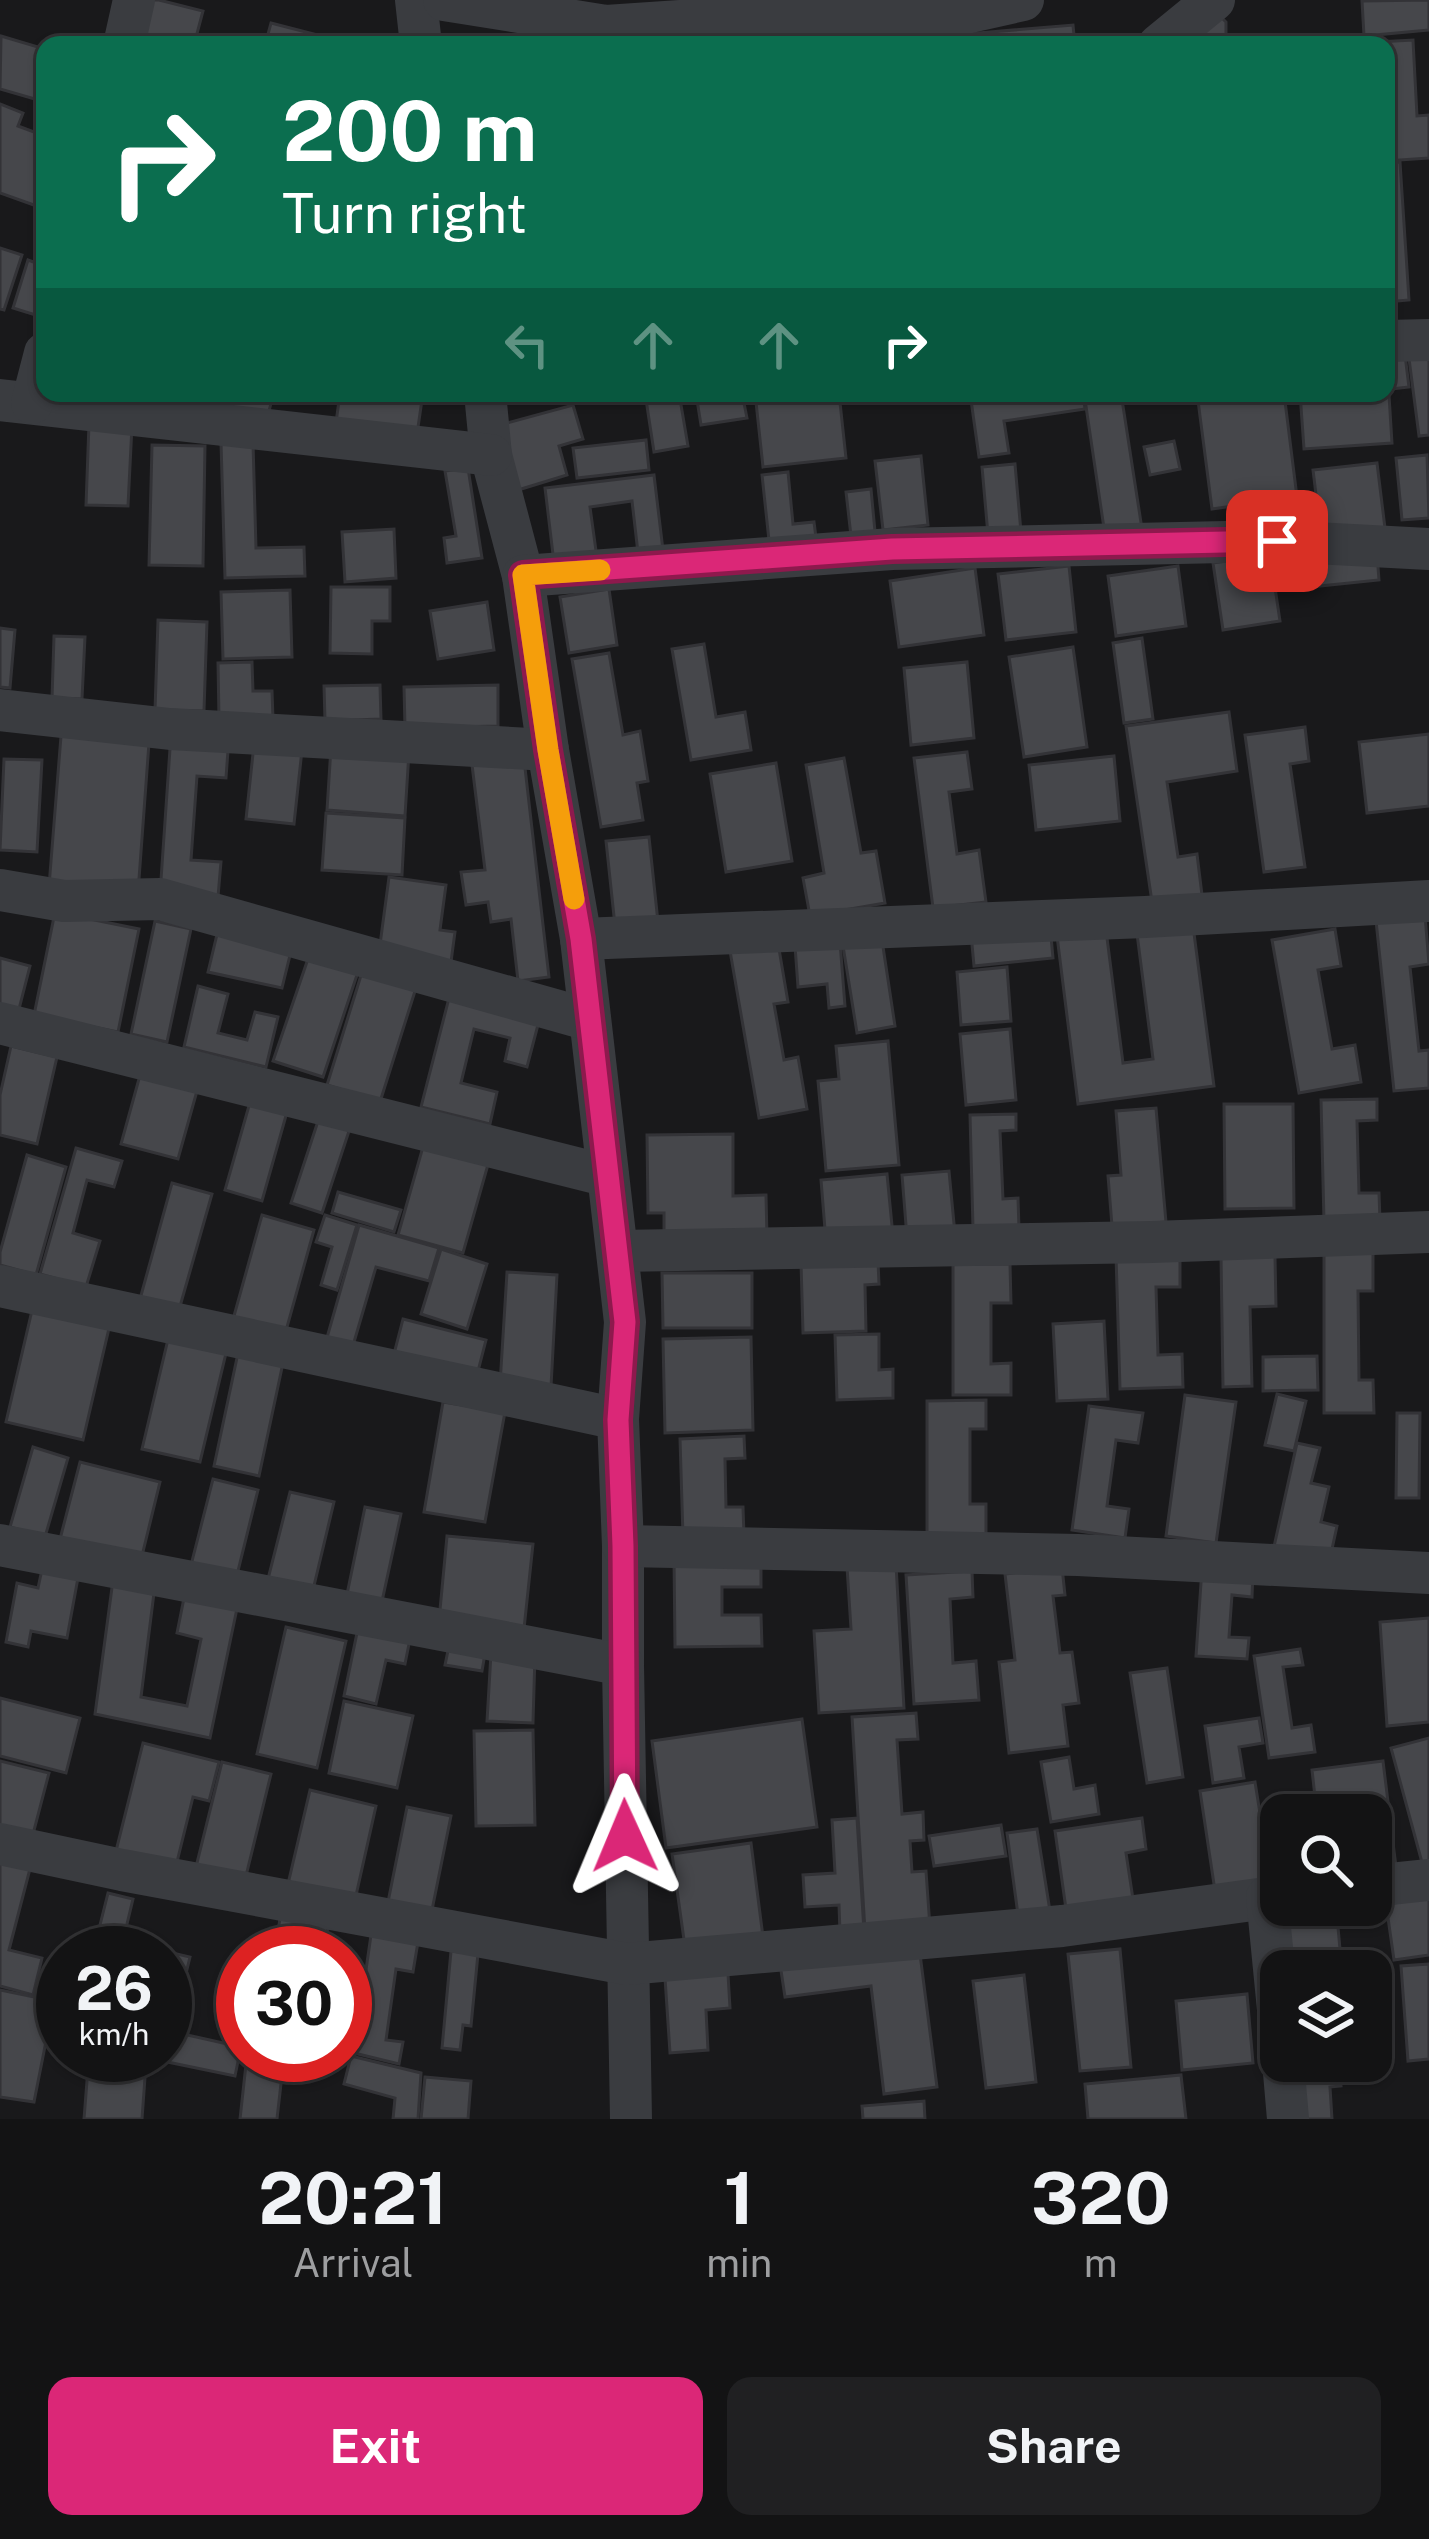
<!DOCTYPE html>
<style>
body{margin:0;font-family:"Public Sans",sans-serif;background:#202022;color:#f1f3f6;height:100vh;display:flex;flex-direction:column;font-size:45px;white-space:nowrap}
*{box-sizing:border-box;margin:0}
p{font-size:39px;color:#9d9ea0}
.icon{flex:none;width:66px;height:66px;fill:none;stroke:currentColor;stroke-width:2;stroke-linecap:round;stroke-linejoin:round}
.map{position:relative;height:2119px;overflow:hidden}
.sheet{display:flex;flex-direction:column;background:#131314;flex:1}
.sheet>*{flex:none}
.banner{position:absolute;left:36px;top:36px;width:1359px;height:366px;border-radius:24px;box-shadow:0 3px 9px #0004,0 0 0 3px #323234;background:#0b6e4f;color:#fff;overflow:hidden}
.fabs{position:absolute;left:1260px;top:1794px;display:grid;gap:24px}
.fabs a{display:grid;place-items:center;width:132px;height:132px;border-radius:24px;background:#131314;box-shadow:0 3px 9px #0004,0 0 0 3px #323234;font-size:60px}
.speed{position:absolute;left:36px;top:1926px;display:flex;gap:24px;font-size:60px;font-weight:700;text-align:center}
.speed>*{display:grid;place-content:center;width:156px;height:156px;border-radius:50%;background:#131314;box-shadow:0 3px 9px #0004,0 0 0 3px #323234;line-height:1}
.speed small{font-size:30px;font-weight:400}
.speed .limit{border:18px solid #d22;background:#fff;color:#111}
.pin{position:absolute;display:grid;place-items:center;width:102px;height:102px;color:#fff;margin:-51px;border-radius:24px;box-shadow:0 6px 18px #0006}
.me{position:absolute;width:132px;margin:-66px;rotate:359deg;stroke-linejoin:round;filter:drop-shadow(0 0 9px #0008)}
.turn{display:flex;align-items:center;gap:42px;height:252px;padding:0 48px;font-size:54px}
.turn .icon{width:156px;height:156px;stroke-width:2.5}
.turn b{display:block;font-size:84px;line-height:102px}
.lanes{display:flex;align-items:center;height:114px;padding:0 48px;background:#0003;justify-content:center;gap:60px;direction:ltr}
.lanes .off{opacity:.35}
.eta{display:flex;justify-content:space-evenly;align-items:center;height:204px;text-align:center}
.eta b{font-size:72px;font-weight:700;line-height:84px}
.button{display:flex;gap:24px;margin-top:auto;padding:24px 48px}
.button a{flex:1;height:138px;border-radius:24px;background:#db2777;color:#fff;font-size:48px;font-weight:700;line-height:138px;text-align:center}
.button a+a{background:#202022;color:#f1f3f6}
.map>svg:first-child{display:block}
.building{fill:#46474b;stroke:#333337;stroke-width:3}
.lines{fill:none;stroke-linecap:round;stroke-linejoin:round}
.minor{stroke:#3a3c40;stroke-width:42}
.route-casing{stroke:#8e194d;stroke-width:30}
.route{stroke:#db2777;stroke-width:21}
.slow{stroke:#f59e0b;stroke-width:21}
</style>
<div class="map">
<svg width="1429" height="2119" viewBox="0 0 1429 2119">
<rect width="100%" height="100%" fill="#19191b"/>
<!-- building -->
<g class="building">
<polygon points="145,0 159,0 203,11 194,45 133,45"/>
<polygon points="1429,0 1429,30 1364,36 1362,1"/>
<polygon points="1213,9 1226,22 1226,45 1179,45"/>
<polygon points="271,23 345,42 344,45 265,45"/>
<polygon points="1073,25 1075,45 970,45 966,34"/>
<polygon points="888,29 889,45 756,45 755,37"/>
<polygon points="1,36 45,49 45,102 0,89"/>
<rect x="457" y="39" width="27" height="6"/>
<polygon points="1413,40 1417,116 1429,115 1429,158 1386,161 1386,45 1377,45 1377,42"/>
<polygon points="0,104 23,113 18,126 45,136 45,151 39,168 45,171 45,209 0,193"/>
<polygon points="1400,162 1409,300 1386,302 1386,163"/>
<polygon points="0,248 22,255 4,310 0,309"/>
<polygon points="28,260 45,266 45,318 13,308"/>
<polygon points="1429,348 1429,435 1419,436 1408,351"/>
<polygon points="1405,355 1409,387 1391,389 1387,357"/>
<polygon points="159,393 200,393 198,404"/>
<polygon points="214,393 274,393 267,418 212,402"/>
<polygon points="340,393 423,393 416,441 335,430"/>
<polygon points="645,393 679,393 688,446 654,452"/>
<polygon points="742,393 747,418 701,425 696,394"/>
<polygon points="755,393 839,393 846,458 763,467"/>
<polygon points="970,393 1083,393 1085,409 1004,421 1009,453 979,457"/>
<polygon points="1084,393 1121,393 1142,529 1105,535"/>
<polygon points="1197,393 1284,393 1297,497 1212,509"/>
<polygon points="1300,393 1389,395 1392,443 1304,449"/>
<polygon points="573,405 583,439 559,446 567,475 518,490 500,425"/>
<polygon points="89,423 132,426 128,506 86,505"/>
<polygon points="646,440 649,470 577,478 573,448"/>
<polygon points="1174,441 1180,469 1150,475 1144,447"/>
<polygon points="253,442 256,548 304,547 305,576 225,578 221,443"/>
<polygon points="152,445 205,446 203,566 149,565"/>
<polygon points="1427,455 1429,518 1402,520 1396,458"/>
<polygon points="921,456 928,525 883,530 875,461"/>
<polygon points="1377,463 1385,528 1321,536 1313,470"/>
<polygon points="1015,464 1021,532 988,535 982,467"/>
<polygon points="468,468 482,558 447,563 444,538 456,536 445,471"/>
<polygon points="788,472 793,524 814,522 817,545 770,550 762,475"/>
<polygon points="654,475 663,550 638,553 632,501 590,507 597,558 554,563 545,488"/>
<polygon points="871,489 876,542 852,545 846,492"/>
<polygon points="394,529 396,578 345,582 342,532"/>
<polygon points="1270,554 1280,621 1223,630 1213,563"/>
<polygon points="1377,554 1379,580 1310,587 1308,561"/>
<polygon points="1069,566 1076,632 1006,640 998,574"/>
<polygon points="1178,566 1186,626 1116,636 1108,576"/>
<polygon points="975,568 984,635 899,647 890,581"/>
<polygon points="331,587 390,587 390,621 372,621 372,654 330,653"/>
<polygon points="609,589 617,645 569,653 560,597"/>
<polygon points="290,590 292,657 223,659 221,592"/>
<polygon points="487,602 494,650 438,659 430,611"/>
<polygon points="158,620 207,622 204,711 155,710"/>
<polygon points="0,628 15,630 10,688 0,687"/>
<polygon points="54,636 85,637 82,699 52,698"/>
<polygon points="1142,638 1153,719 1124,723 1113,643"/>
<polygon points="704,644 716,717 745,712 751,750 691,760 672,649"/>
<polygon points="1073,647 1087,747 1024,757 1009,657"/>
<polygon points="609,653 623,735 640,731 648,781 637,783 643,820 601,827 572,659"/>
<polygon points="252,662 253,691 272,691 273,718 219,720 218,663"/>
<polygon points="967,662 974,738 911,745 904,668"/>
<polygon points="380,685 381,719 325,721 324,686"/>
<polygon points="498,685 498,726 405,728 404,687"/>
<polygon points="1229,712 1237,771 1167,782 1178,857 1197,854 1202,895 1152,902 1126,726"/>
<polygon points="1305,727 1309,761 1290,764 1305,867 1264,872 1245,735"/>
<polygon points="171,734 229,737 226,778 197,776 191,860 221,862 218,897 160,894"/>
<polygon points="1429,734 1429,806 1367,813 1359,742"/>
<polygon points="61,736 149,743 138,893 49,886"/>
<polygon points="254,744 302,750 294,824 246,819"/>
<polygon points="331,747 409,752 405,816 327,810"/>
<polygon points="967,752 972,789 949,792 957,854 979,850 986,902 933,908 914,758"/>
<polygon points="1114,756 1120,821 1036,830 1029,765"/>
<polygon points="844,758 861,853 876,851 885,903 810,916 803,878 824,873 806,765"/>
<polygon points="4,759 42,760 37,852 0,850"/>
<polygon points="524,759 549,977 518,981 511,919 491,922 488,902 466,905 461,872 485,870 472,765"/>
<polygon points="776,763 792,861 726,872 710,774"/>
<polygon points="326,813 405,818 402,875 322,870"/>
<polygon points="649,837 658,922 615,926 606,841"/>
<polygon points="389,877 446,885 440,930 455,932 451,962 379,952"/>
<polygon points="55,912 139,929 118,1032 34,1015"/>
<polygon points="1425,915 1429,964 1410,967 1419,1051 1429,1050 1429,1088 1394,1091 1376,921"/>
<polygon points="1192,918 1214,1086 1078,1104 1057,936 1106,930 1123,1063 1153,1059 1136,926"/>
<polygon points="155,921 191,929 167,1042 131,1034"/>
<polygon points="1050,925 1053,958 974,966 971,934"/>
<polygon points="219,926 293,943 282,988 208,972"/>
<polygon points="1335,929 1341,966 1318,970 1332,1049 1355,1045 1361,1082 1299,1093 1272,940"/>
<polygon points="882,940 895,1026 857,1033 843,946"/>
<polygon points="840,942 845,1006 829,1008 827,984 798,987 795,946"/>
<polygon points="778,943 788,1002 774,1004 784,1060 798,1057 807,1109 759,1118 730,951"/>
<polygon points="310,953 359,969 323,1077 273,1061"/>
<polygon points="0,958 30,966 18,1013 0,1009"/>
<polygon points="1007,967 1011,1021 961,1025 957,972"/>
<polygon points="362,972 416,988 380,1102 327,1085"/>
<polygon points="198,986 228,994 218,1033 247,1040 255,1012 278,1017 266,1067 184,1047"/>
<polygon points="449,998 539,1021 527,1067 505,1061 510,1038 474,1029 461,1083 497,1092 490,1124 421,1107"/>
<polygon points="1010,1029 1016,1100 966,1105 960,1034"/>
<polygon points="888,1041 899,1165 826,1171 818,1081 839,1079 836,1046"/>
<polygon points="11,1046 57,1057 37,1144 0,1135 0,1095"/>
<polygon points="140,1075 197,1091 178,1159 121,1144"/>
<polygon points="252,1095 289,1105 262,1201 225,1190"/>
<polygon points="1377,1099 1377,1120 1357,1121 1359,1193 1379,1193 1380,1220 1324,1222 1321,1100"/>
<polygon points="1224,1104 1293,1104 1294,1208 1225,1209"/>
<polygon points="1156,1108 1166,1222 1112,1226 1108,1176 1121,1175 1116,1111"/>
<polygon points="322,1109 353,1119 322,1213 291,1203"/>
<polygon points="1016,1114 1016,1130 1000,1131 1003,1199 1018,1198 1019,1228 973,1229 970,1115"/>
<polygon points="733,1134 733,1196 766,1195 767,1237 664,1238 664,1213 648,1213 647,1135"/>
<polygon points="426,1136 491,1154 463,1253 398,1235"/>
<polygon points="76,1148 122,1161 114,1187 87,1180 73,1233 100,1241 86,1287 40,1274"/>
<polygon points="27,1155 66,1167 36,1275 0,1265 0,1252"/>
<polygon points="949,1171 955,1234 907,1238 902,1175"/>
<polygon points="887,1174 893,1236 826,1242 821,1180"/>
<polygon points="172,1183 212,1194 179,1310 140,1299"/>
<polygon points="338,1192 401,1210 394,1232 332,1213"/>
<polygon points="262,1215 314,1230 284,1338 232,1323"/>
<polygon points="325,1215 357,1225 337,1290 321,1285 332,1247 316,1242"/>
<polygon points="359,1225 439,1248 429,1281 376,1267 352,1349 326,1341"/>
<polygon points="441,1249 487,1264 467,1329 421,1314"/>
<polygon points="1324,1252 1373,1252 1373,1291 1358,1291 1359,1380 1373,1380 1374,1413 1324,1413"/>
<polygon points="1180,1254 1180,1287 1156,1287 1158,1355 1182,1354 1183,1387 1120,1389 1116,1256"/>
<polygon points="1275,1256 1276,1306 1250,1307 1252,1386 1223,1387 1221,1257"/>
<polygon points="878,1261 879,1284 865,1285 866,1331 803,1333 801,1263"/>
<polygon points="953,1264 1010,1264 1011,1303 991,1303 991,1364 1011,1363 1011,1395 953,1395"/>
<polygon points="507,1272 557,1275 551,1387 500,1384"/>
<polygon points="662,1273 752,1273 752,1328 663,1328"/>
<polygon points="33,1306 110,1324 83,1440 6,1422"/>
<polygon points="403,1319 486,1340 477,1375 394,1354"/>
<polygon points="1104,1321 1108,1399 1057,1401 1053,1324"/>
<polygon points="879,1334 879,1370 893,1369 893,1398 837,1400 835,1335"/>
<polygon points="169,1335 227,1349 200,1462 142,1449"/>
<polygon points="751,1337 753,1430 665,1433 663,1339"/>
<polygon points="238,1353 283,1363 259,1476 214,1466"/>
<polygon points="1317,1356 1318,1390 1263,1391 1263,1357"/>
<polygon points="1277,1394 1306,1401 1294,1451 1265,1445"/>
<polygon points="1185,1395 1236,1402 1216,1543 1166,1536"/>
<polygon points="986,1400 986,1429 970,1429 970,1504 986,1504 986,1539 927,1539 927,1401"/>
<polygon points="443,1402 505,1412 485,1522 424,1512"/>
<polygon points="1089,1406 1143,1413 1138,1443 1116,1440 1107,1506 1129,1509 1125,1538 1072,1530"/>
<polygon points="1397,1413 1420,1413 1419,1498 1396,1498"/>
<polygon points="744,1436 745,1458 725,1459 726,1507 743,1507 744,1535 683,1537 680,1439"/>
<polygon points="1297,1443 1320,1448 1311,1483 1329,1487 1321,1522 1337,1526 1329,1563 1273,1551"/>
<polygon points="33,1447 68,1458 45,1537 10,1527"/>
<polygon points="80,1462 160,1482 141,1560 60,1539"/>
<polygon points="213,1479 258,1490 237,1575 191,1565"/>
<polygon points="290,1492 334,1502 313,1590 268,1579"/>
<polygon points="365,1507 401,1514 381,1606 346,1599"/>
<polygon points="447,1536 533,1544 524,1629 439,1620"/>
<polygon points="761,1558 761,1587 722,1587 722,1615 761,1615 762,1646 675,1647 674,1559"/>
<polygon points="44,1560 80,1567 67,1638 31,1631 28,1647 6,1642 17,1583 38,1588"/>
<polygon points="896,1564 904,1708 819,1713 814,1631 851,1629 847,1567"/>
<polygon points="1062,1567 1065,1595 1053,1596 1060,1653 1072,1652 1079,1703 1063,1705 1068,1746 1009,1753 999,1662 1015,1660 1005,1574"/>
<polygon points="1202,1568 1253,1572 1252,1597 1232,1595 1229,1637 1249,1638 1247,1659 1196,1656"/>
<polygon points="972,1571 973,1597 950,1599 953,1663 976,1661 979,1700 914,1704 906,1575"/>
<polygon points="113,1580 155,1585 141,1697 187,1706 201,1639 177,1633 186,1588 239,1599 210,1738 95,1714"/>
<polygon points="1429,1618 1429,1722 1387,1726 1380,1622"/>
<polygon points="286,1627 346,1641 317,1768 257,1754"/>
<polygon points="358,1628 410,1639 405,1664 386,1660 376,1704 344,1696"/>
<polygon points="450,1641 486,1648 482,1671 445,1665"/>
<polygon points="1300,1649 1303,1665 1283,1667 1292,1728 1311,1725 1315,1752 1269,1758 1254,1656"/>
<polygon points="491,1653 535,1655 533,1723 487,1721"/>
<polygon points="1167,1668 1183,1777 1147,1783 1130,1673"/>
<polygon points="0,1698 80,1718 66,1773 0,1756"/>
<polygon points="344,1701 413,1716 397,1788 329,1773"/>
<polygon points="916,1713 918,1739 897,1740 902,1814 923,1812 924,1840 910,1841 912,1872 926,1871 930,1927 865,1931 852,1717"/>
<polygon points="1259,1718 1263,1743 1239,1747 1244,1778 1213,1783 1205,1726"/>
<polygon points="802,1719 817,1827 666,1848 652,1741"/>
<polygon points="533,1730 535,1825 476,1826 474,1731"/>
<polygon points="1429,1738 1429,1869 1424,1870 1391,1748"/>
<polygon points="143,1743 219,1762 209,1801 193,1797 175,1870 115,1855"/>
<polygon points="1069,1757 1074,1789 1095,1785 1099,1814 1051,1822 1041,1762"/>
<polygon points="0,1761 49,1773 31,1842 0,1834"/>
<polygon points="1383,1761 1396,1867 1371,1869 1371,1815 1317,1815 1312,1770"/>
<polygon points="222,1762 271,1774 244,1884 195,1871"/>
<polygon points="1255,1782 1271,1882 1215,1891 1200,1791"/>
<polygon points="310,1790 376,1806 355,1900 288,1884"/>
<polygon points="407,1807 451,1816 431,1915 387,1907"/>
<polygon points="857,1818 864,1931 840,1933 839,1905 805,1907 803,1875 835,1873 832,1820"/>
<polygon points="1142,1818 1146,1849 1126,1853 1133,1899 1066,1909 1055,1831"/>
<polygon points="1001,1825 1006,1856 934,1866 929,1836"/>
<polygon points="1037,1829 1050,1911 1018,1915 1007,1833"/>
<polygon points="751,1843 763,1937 685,1947 672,1854"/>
<polygon points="0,1857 31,1865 9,1950 42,1958 33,1995 0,1986"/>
<polygon points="108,1893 133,1899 120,1953 93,1953"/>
<polygon points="1429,1898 1429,1955 1394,1960 1386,1904"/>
<polygon points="1336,1905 1342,1971 1284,1971 1279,1911"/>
<polygon points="280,1918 328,1924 325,1953 275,1953"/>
<polygon points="371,1935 418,1942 413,1972 396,1969 386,2040 403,2042 399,2064 354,2053"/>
<polygon points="919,1946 937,2087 884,2094 871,1986 785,1997 780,1964"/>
<polygon points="1120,1949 1131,2067 1080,2071 1068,1954"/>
<polygon points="160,1950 190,1957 173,2026 165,2025 165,1953 159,1953"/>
<polygon points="451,1951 478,1954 471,2026 463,2025 460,2050 442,2048"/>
<polygon points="1429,1964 1429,2059 1408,2061 1401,1966"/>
<polygon points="728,1974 730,2008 706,2010 708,2050 670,2053 665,1978"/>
<polygon points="1024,1975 1036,2082 986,2088 973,1981"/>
<polygon points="0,1990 54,2001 34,2102 0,2097"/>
<polygon points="1247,1994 1253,2063 1182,2070 1176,2001"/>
<polygon points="165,2030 241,2047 235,2076 153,2059 154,2055 165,2055"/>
<polygon points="89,2055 121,2055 121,2062 146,2064 142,2119 84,2119"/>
<polygon points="247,2055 317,2055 315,2078 282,2075 277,2119 240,2119"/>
<polygon points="351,2056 421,2073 418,2119 393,2119 395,2098 344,2084"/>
<polygon points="1291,2061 1338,2061 1341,2086 1330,2087 1332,2119 1296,2119"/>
<polygon points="1181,2075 1186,2119 1088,2119 1085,2084"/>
<polygon points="425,2077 471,2081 468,2119 421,2119"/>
<polygon points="924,2101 925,2119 863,2119 862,2106"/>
</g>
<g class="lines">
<!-- minor -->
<g class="minor">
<polyline points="416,0 421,45"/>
<polyline points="444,0 606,26 753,16 934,20 1023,0"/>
<polyline points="124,45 134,0"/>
<polyline points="1159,45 1214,0"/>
<polyline points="1386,341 1429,340"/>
<polyline points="485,393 491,455 523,576 548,750 581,939 625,1322 618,1419 623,1546 623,1665 631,2119"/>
<polyline points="0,400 491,455"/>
<polyline points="32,403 45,353"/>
<polyline points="523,576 892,549 1277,541 1429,549"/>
<polyline points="0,710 170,729 548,750"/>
<polyline points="0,890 64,901 160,899 590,1020"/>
<polyline points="581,939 1145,917 1429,901"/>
<polyline points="0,1023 608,1176"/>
<polyline points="618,1251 1152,1242 1429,1232"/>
<polyline points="0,1286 618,1419"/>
<polyline points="0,1545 623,1665"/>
<polyline points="623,1546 1078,1555 1429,1573"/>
<polyline points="0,1844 122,1870 627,1964 1062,1926 1281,1896"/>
<polyline points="1371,1886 1429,1880"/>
<polyline points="1267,1897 1281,2040"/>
<polyline points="1283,2061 1288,2119"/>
</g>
</g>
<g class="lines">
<!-- route casing -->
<g class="route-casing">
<polyline id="route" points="625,1836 623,1546 618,1420 625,1322 581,939 548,750 523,575 892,549 1277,541"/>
</g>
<!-- route -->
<use href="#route" class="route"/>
<!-- slow -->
<polyline class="slow" points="574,899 548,750 523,575 600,570"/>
</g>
</svg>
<div class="fabs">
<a><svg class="icon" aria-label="search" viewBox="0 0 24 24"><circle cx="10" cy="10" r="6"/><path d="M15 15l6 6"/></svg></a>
<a><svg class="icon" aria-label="layers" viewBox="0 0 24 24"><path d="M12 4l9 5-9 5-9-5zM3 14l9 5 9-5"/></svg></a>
</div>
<div class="speed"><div>26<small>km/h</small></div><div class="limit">30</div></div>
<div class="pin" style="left:1277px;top:541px;background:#d93025"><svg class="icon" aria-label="arrive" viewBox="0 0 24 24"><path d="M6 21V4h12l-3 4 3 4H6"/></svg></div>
<svg class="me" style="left:625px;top:1836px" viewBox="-20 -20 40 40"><path d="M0-17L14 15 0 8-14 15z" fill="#db2777" stroke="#fff" stroke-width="4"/></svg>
<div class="banner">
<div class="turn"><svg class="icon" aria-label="right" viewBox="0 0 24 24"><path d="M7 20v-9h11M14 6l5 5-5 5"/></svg><div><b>200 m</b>Turn right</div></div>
<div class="lanes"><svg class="icon off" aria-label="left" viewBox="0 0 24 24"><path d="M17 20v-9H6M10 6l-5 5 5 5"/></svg><svg class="icon off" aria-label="ahead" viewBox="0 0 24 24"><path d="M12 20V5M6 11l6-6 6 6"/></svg><svg class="icon off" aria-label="ahead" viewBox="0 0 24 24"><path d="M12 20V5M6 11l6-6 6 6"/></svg><svg class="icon" aria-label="right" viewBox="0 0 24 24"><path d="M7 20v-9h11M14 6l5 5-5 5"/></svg></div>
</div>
</div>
<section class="sheet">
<div class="eta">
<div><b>20:21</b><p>Arrival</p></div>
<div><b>1</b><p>min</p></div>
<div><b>320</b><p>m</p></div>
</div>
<div class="button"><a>Exit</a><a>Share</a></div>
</section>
